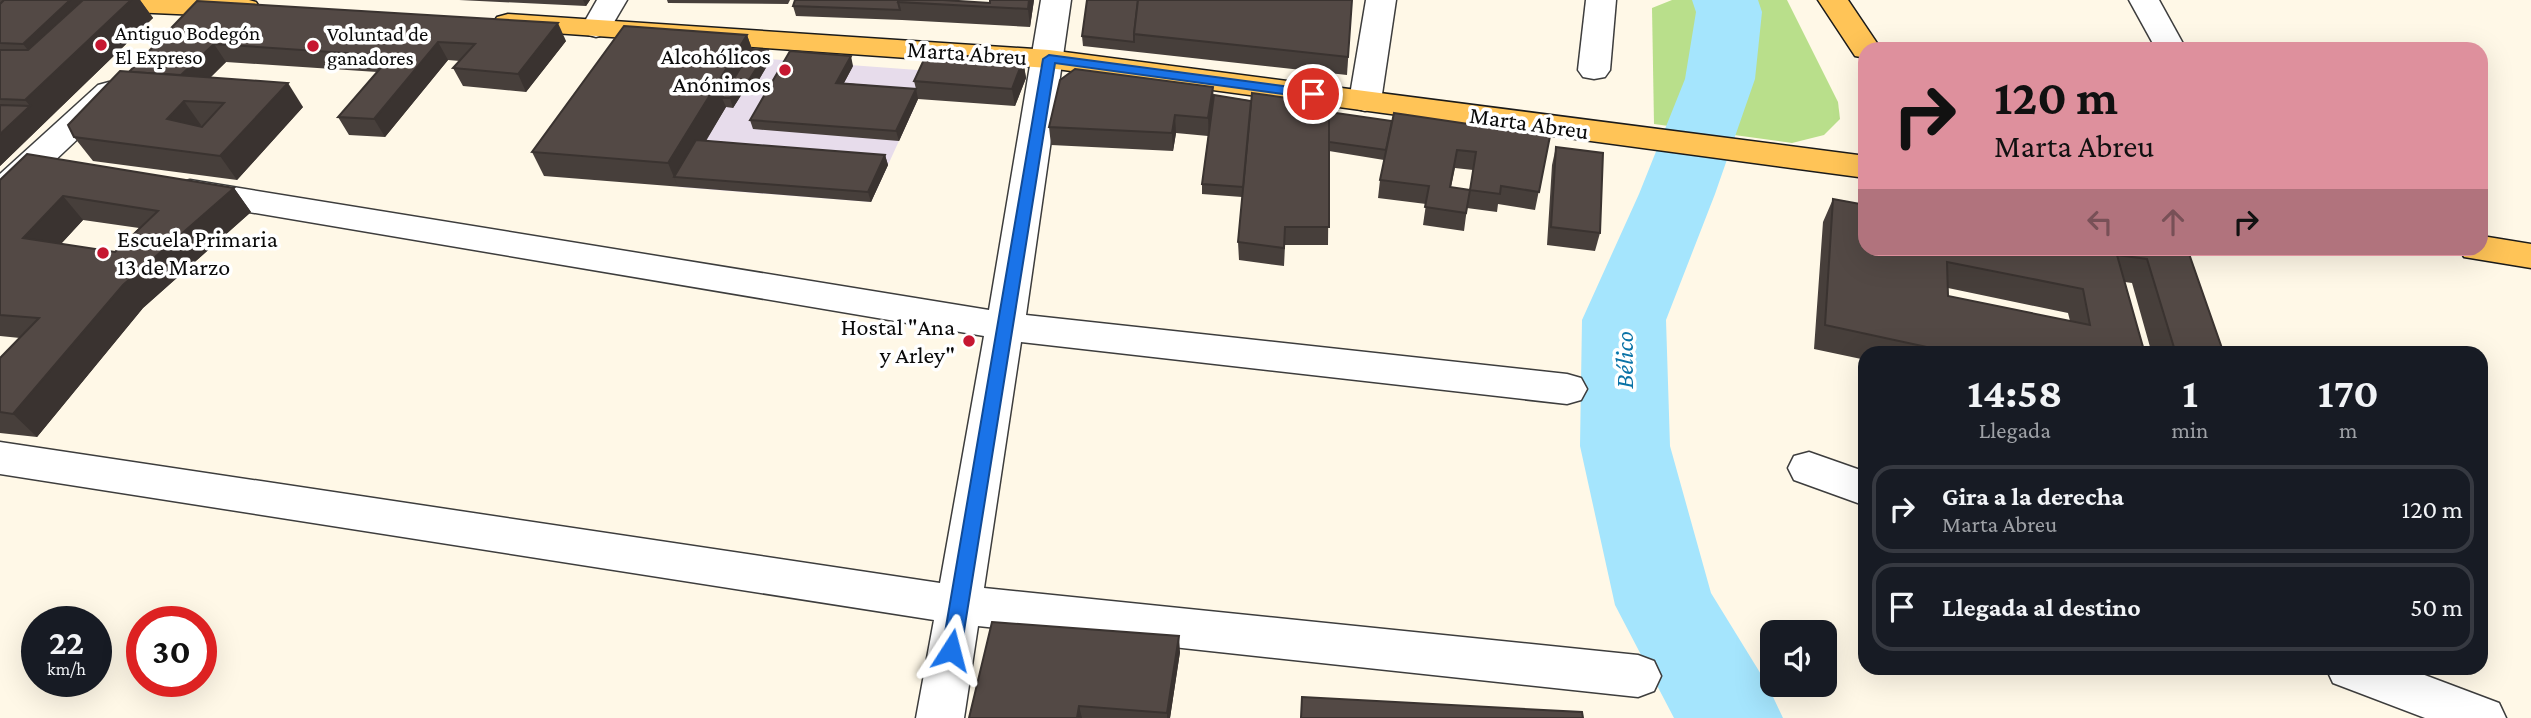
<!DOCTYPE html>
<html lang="es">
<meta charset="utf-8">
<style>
body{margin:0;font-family:"Crimson Pro",serif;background:#242831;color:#f1f3f6;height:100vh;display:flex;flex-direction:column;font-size:26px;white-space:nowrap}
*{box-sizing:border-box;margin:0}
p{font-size:23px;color:#9ea1a6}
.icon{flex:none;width:38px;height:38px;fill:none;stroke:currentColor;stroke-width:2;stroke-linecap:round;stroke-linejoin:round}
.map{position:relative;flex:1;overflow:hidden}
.sheet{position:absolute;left:1858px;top:346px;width:630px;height:329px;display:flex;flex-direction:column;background:#171b24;border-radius:21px;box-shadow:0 7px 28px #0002}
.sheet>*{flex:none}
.banner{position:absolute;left:1858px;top:42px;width:630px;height:214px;border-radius:21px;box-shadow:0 7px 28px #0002;background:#de909d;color:#111;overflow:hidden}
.tools{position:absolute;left:1760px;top:620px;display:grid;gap:14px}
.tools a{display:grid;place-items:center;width:77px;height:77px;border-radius:14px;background:#171b24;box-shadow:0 7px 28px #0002;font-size:35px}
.speed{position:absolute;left:21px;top:606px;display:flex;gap:14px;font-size:35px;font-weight:700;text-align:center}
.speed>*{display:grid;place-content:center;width:91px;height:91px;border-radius:50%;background:#171b24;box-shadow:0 7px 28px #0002;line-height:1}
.speed small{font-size:18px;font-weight:400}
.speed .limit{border:10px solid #d22;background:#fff;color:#111}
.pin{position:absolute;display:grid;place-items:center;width:60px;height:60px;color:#fff;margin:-30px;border:4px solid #fff;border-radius:50%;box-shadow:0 2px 7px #0007}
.me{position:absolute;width:77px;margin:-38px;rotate:9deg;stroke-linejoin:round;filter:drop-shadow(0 0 5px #0008)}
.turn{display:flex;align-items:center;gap:24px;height:147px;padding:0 21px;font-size:32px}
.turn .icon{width:91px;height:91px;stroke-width:2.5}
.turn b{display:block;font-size:49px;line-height:60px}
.lanes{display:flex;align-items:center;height:66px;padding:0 21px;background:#0003;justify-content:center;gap:35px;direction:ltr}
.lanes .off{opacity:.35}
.eta{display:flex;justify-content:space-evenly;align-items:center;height:119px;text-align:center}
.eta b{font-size:42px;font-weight:700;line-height:49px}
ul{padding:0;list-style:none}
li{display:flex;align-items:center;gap:21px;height:88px;margin:0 14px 10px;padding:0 7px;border:4px solid #363941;border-radius:21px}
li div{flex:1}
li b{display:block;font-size:26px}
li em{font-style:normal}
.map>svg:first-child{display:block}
.industrial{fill:#e7dceb}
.forest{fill:#b9df8b}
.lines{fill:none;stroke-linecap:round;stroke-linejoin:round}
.river{fill:#a5e5fd;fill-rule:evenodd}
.minor-casing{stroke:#3d3d3d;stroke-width:3}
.major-casing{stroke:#1b1b1b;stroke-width:3}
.minor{fill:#fff;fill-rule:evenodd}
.major{fill:#ffc457;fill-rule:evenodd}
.wall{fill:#473f3b;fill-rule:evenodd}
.shaded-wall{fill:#3a3330}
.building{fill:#534945;stroke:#3a3330;stroke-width:2;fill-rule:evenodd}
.route{fill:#1a73e8;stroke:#114b97;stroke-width:2}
.poi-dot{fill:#c61630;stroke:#fff;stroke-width:2.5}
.labels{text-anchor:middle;stroke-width:7;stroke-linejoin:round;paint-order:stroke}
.far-poi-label{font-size:21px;fill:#0a0a0a;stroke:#fff;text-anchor:start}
.street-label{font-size:24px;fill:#0a0a0a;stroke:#fff}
.poi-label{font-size:24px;fill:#0a0a0a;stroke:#fff;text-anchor:end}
.water-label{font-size:26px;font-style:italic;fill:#0972a6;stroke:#fff}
</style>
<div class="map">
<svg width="2531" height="718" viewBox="0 0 2531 718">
<rect width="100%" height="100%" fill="#fff8e7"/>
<!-- industrial -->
<polygon class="industrial" points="755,58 931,71 871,202 678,187"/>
<!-- forest -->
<polygon class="forest" points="1672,0 1787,0 1838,102 1840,119 1824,135 1792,143 1654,124 1652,8"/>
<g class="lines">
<!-- river -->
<polygon class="river" points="1692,0 1758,0 1762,12 1755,79 1715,194 1666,320 1670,446 1711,593 1767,684 1783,718 1674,718 1615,605 1580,446 1582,320 1639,194 1685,79 1696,12"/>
<!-- minor casing -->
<g class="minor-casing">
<g id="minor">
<polygon points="597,0 627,0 607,34 596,37 585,34 581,28"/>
<polygon points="1041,0 1071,0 1026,315 1567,374 1581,378 1587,389 1581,400 1567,404 1021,342 984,588 1638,655 1654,661 1661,676 1654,691 1638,697 978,626 964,718 916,718 934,620 0,474 0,442 940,583 984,336 190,202 178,199 173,191 178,183 190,180 989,310"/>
<polygon points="1366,0 1396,0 1381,101 1376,108 1365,111 1354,108 1349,101"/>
<polygon points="1586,0 1616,0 1610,70 1605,77 1594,79 1583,77 1578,70"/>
<polygon points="2129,0 2159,0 2186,49 2156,49"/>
<polygon points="109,82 120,85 125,92 120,99 12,201 0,204 0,174 98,85"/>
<polygon points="1809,452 1866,472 1866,506 1794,480 1788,468 1794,456"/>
<polygon points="2326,668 2406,668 2499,703 2506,718 2425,718 2333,683"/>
</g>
</g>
<!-- major casing -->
<g class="major-casing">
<g id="major">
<polygon points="47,0 249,0 256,2 260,8 256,14 245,17 62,9 52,6"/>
<polygon points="1818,0 1848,0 1881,49 1866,49 1866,58 1855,56"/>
<polygon points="508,14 1049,50 1866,156 1866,178 1049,68 497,29 493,23 497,17"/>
<polygon points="2482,236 2531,244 2531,268 2464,257 2459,248 2482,248"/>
</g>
</g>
<!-- minor -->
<use href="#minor" class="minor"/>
<!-- major -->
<use href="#major" class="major"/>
</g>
<!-- wall -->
<g class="wall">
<polygon points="0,0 140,0 153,18 0,166"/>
<polygon points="459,0 590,0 586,6"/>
<polygon points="667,0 790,0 788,4 668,3"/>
<polygon points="795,0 990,3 990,0 1034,0 1030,27 902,20 796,16 793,6"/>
<polygon points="1352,0 1347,75 1083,46 1082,36"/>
<polygon points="197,1 566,41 526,92 463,86 453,68 460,61 448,60 385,137 349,135 338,117 377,72 226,62 210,78 303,107 237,180 93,161 74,137 129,72"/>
<polygon points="747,35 752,49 771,59 753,90 745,89 733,108 726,107 706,141 885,155 888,165 871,202 544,176 532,152"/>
<polygon points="1023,60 1026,78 1015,106 918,99 899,141 753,129 750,120 853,66 844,83 916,89 914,81"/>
<path d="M1214,95l178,26 158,15 -15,74 -37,-6 -1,8 -30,-4 -3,23 -41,-6 3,-21 -48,-6 2,-18 4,-20 -55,-9 -1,94h-43l-1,21 -45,-6 -1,-18 4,-45 -40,-3v-10l6,-48 -32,-3 -3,18 -122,-6 -2,-18zM1455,168l18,2 -3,20 -19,-3z"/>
<polygon points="1556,147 1600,233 1595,251 1547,245 1552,165"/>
<path d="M0,180l234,8 17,24 -108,96 -106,129 -37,-4v-75l20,-20 -20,-2zM83,220l56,8 -24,24 -54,-8z"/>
<path d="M1833,199l33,49h321l37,106h-72l-20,-71 -7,-1 20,72h-279v6l-52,-11 9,-127zM1948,288l120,25 2,8 -122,-25z"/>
<polygon points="1180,652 1170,718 969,718"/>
</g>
<!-- shaded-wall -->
<g class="shaded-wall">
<polygon points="70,0 95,0 47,74 23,44"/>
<polygon points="131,0 140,0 153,18 0,166 0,134 30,106 25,100"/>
<polygon points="583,0 590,0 586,6"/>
<polygon points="1029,0 1034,0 1030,27 1028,9"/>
<polygon points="558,23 566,41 526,92 518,74"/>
<polygon points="747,35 755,58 742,81 745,89 733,108 730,98 722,98 726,107 683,178 674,177 678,187 668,163"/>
<polygon points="438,42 448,60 385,137 374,119"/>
<polygon points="214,44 226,62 189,98 176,80"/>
<polygon points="768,50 771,59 753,90 749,80"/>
<polygon points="851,56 853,66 839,92 836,83"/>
<polygon points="1023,60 1026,78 1015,106 1012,89"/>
<polygon points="288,83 303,107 237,180 220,156"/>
<polygon points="1213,87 1214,105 1209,136 1208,118"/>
<polygon points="916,89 918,99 899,141 896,131"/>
<polygon points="184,101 201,125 184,143 167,119"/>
<polygon points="1175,115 1176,133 1173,151 1172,133"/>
<polygon points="885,155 888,165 871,202 868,192"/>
<polygon points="234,188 251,212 143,308 37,437 13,414 123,285"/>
<polygon points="63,196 83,220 44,262 23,238"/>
<polygon points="1179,636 1180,652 1170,718 1167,718 1167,713"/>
<polygon points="1079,706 1082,718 1077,718"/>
</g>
<!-- building -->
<g class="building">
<polygon points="4,0 70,0 23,44 0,43 0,4"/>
<polygon points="83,0 131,0 25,100 0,99 0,50 28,50"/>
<polygon points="795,0 899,0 898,2 900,10 793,6"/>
<polygon points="899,0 943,0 990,3 990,0 1029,0 1028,9 898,2"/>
<polygon points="1087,0 1138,0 1134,34 1134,42 1082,36"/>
<polygon points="1138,0 1352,0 1348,57 1134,34"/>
<polygon points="197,1 558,23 518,74 453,68 475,44 438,42 374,119 338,117 391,56 214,44 181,75 129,72"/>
<polygon points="624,26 747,35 668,163 532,152"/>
<polygon points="752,49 768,50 749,80 741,79 730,98 722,98"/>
<polygon points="790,51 851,56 836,83 916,89 896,131 750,120"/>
<polygon points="927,53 1023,60 1012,89 914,81"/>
<polygon points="1075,69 1213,87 1208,118 1175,115 1172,133 1049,127 1060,80"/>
<path d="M120,71l168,12 -68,73 -146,-19 -6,-12zM184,101l40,2 -22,24 -35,-8z"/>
<polygon points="1252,93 1329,104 1329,227 1285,227 1284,248 1238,242"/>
<polygon points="1214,95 1251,101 1243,187 1202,184"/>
<polygon points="0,105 30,106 0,134"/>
<polygon points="1329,112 1392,121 1386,150 1329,142"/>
<path d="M1394,113l156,23 -11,56 -38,-6 -1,8 -30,-4 -4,23 -41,-6 4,-21 -49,-6zM1457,150l19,2 -6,38 -20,-3z"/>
<polygon points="696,140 885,155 868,192 674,177"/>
<polygon points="1556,147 1603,153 1600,233 1551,227"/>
<path d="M27,154l207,34 -111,97 -110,129 -13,-2v-54l39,-40 -39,-3v-135zM63,196l95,15 -43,41 -92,-14z"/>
<path d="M1833,199l33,6v43h321l37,106h-48l-29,-95 -30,-4 28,99h-186l-134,-29zM1947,262l136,27 7,36 -142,-29z"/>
<polygon points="992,622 1179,636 1167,713 1079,706 1077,718 969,718"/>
<polygon points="1302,697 1582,712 1583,718 1301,718"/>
</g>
<!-- route -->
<polygon class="route" points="1049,55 1313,90 1319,94 1313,98 1055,63 961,650 958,656 951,658 944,656 942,650 1043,59"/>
<!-- markers -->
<g class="poi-dot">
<circle cx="101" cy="45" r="7"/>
<circle cx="313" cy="46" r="7"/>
<circle cx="785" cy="70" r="7"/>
<circle cx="103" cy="253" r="7"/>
<circle cx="969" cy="341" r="7"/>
</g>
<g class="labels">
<!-- far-poi labels -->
<g class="far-poi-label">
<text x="115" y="40">Antiguo Bodegón<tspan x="115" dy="24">El Expreso</tspan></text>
<text x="327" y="41">Voluntad de<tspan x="327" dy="24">ganadores</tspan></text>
</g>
<!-- street labels -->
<g class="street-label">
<text transform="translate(967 53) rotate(4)" y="8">Marta Abreu</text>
<text transform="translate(1529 123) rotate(8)" y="8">Marta Abreu</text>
</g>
<!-- poi labels -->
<g class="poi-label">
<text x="771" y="64">Alcohólicos<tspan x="771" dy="28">Anónimos</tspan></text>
<text x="117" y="247" text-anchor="start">Escuela Primaria<tspan x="117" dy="28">13 de Marzo</tspan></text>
<text x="955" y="335">Hostal "Ana<tspan x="955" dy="28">y Arley"</tspan></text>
</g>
<!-- water labels -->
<g class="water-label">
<text transform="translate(1624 360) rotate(-90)" y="9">Bélico</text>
</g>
</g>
</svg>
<div class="tools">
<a><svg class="icon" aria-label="sound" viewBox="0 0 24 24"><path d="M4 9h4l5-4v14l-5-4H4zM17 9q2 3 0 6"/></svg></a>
</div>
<div class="speed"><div>22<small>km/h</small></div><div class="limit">30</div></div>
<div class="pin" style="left:1313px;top:94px;background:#d93025"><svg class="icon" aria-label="arrive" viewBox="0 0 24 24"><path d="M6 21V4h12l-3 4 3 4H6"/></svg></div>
<svg class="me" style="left:951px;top:650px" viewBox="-20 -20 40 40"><path d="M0-17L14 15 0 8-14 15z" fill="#1a73e8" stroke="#fff" stroke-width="4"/></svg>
<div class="banner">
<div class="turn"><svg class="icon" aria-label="right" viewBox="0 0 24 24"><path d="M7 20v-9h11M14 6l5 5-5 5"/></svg><div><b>120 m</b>Marta Abreu</div></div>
<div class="lanes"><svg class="icon off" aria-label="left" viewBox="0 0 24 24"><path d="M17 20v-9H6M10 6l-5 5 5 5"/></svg><svg class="icon off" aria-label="ahead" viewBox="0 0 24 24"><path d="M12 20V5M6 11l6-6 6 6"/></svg><svg class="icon" aria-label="right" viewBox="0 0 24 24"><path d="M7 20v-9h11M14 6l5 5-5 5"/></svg></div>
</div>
<section class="sheet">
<div class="eta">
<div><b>14:58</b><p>Llegada</p></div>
<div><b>1</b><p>min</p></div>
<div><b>170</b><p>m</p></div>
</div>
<ul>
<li><svg class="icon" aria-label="right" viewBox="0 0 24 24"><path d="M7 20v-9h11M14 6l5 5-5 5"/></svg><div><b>Gira a la derecha</b><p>Marta Abreu</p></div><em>120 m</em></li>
<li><svg class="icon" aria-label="arrive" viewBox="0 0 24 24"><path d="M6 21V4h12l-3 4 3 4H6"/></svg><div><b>Llegada al destino</b></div><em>50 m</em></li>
</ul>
</section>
</div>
